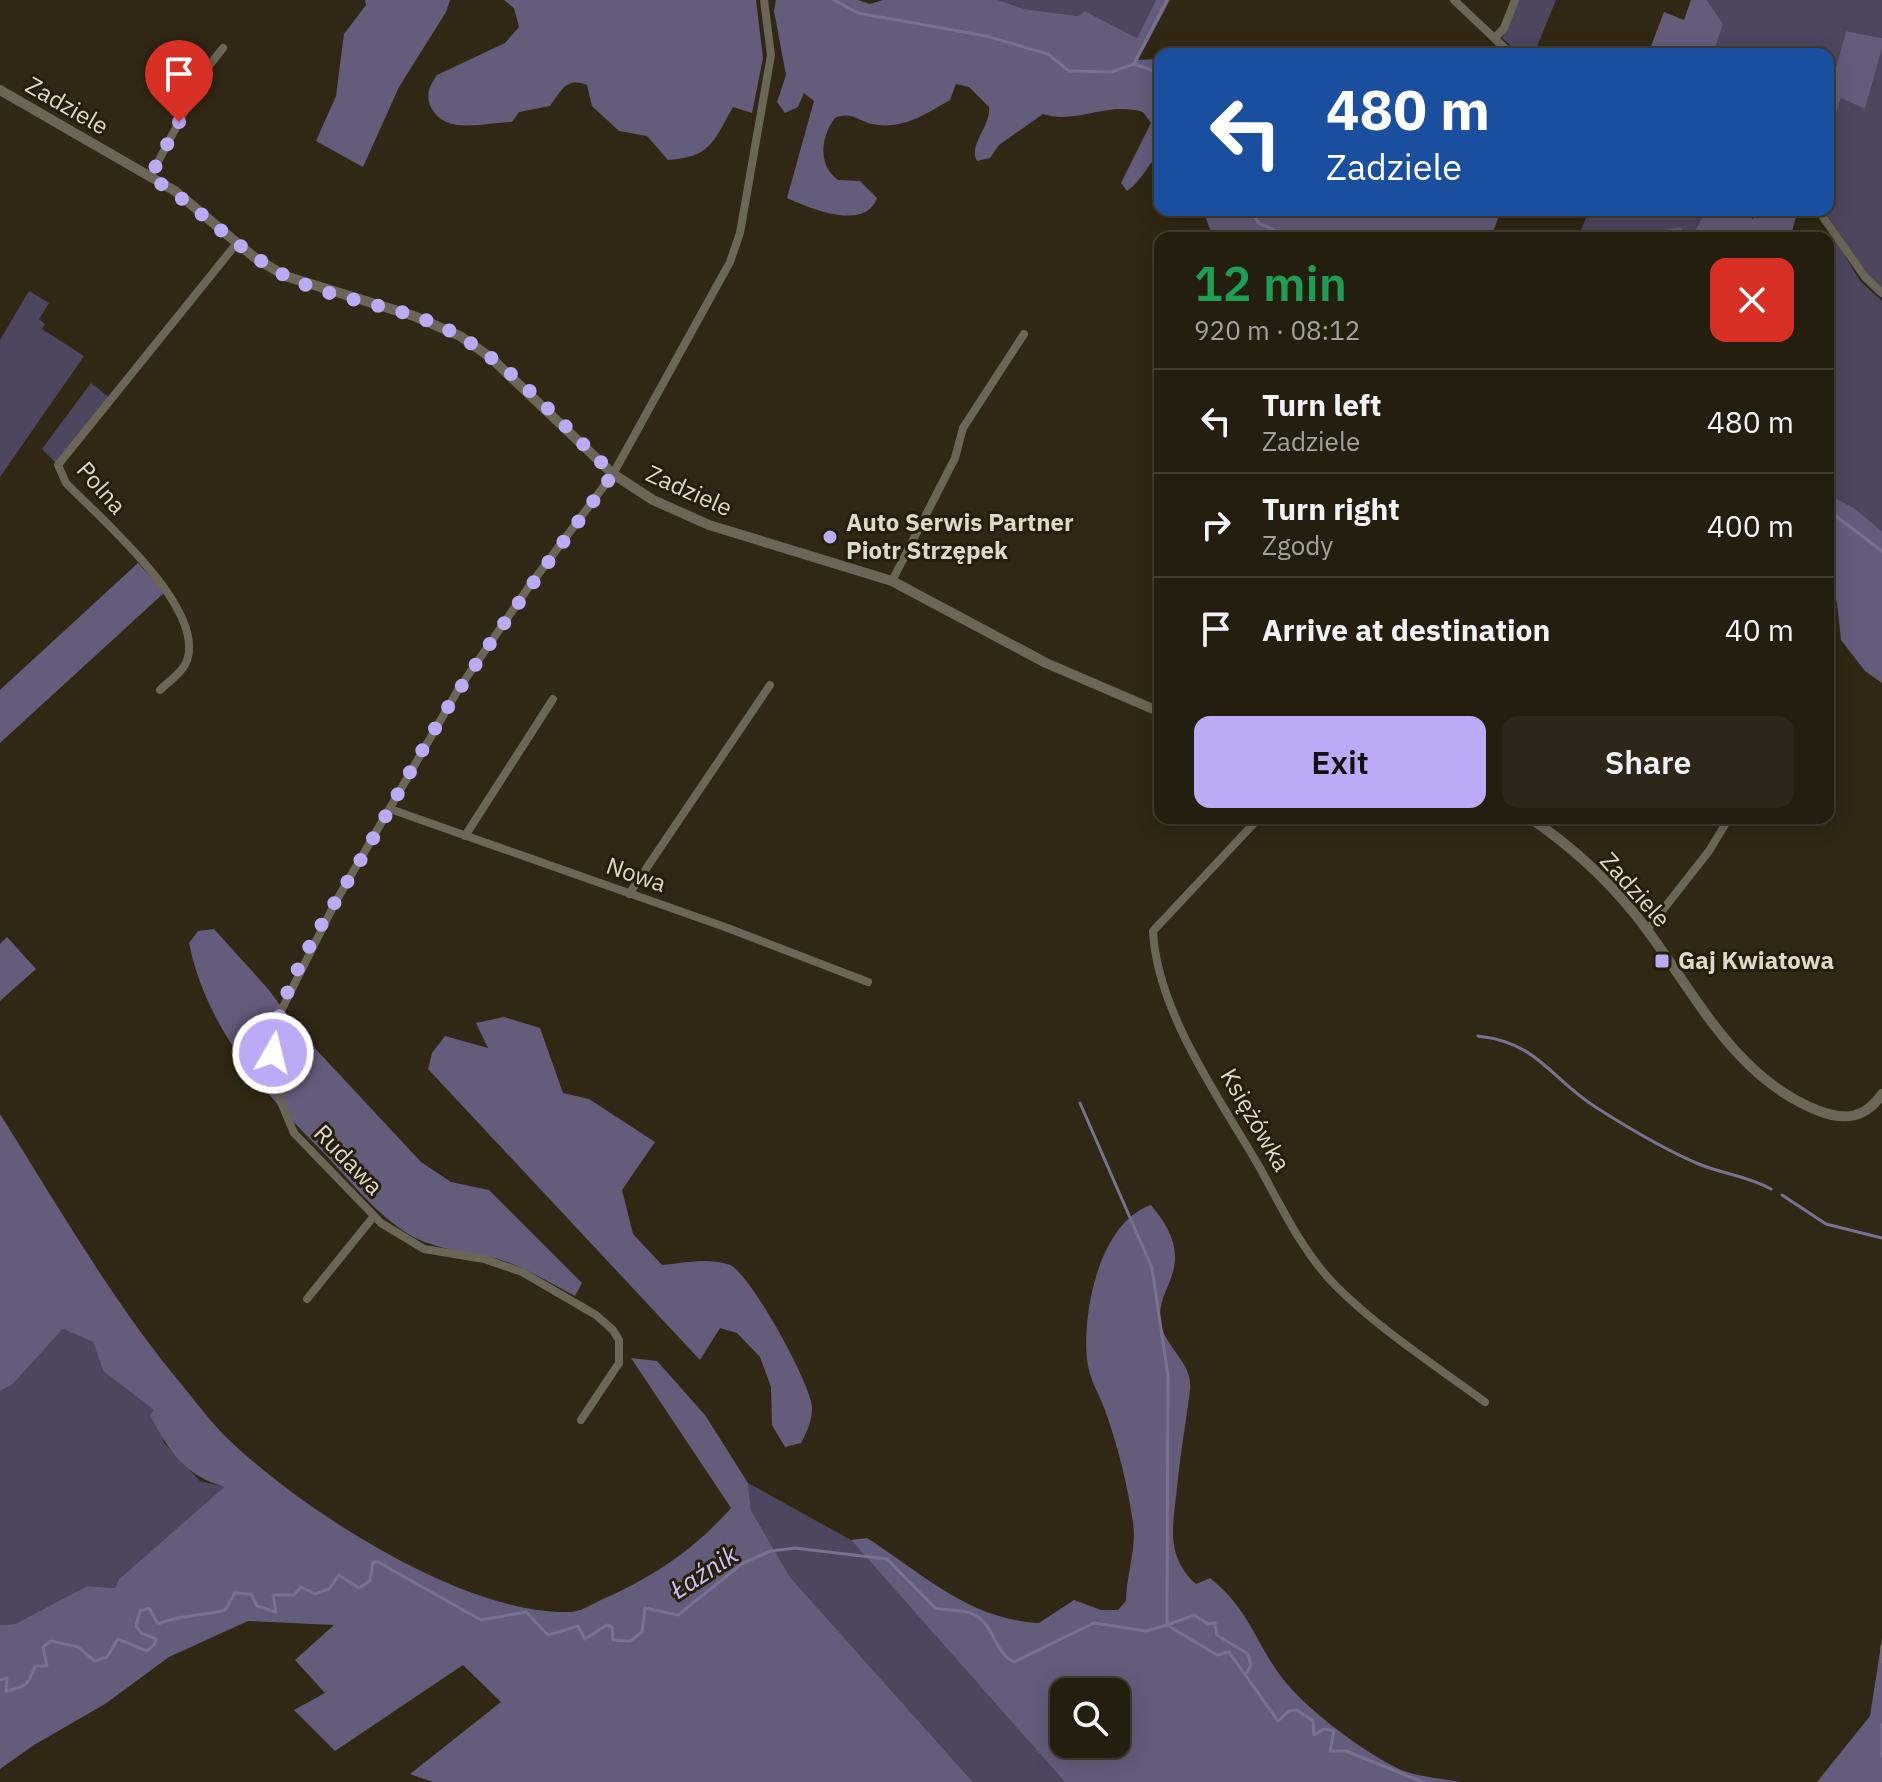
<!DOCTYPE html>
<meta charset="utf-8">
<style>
body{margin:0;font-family:"IBM Plex Sans",sans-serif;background:#2c2718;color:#f1f3f6;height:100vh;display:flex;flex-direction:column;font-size:30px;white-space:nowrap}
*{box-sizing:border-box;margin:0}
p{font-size:26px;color:#a3a29e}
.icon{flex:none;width:44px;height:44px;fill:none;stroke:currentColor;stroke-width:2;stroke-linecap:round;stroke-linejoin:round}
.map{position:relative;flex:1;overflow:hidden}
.sheet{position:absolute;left:1154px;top:232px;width:680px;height:592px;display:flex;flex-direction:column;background:#241e0f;border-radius:16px;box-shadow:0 4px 20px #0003,0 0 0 2px #413c2f}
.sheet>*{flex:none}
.top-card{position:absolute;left:1154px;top:48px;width:680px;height:168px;border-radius:16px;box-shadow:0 4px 20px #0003,0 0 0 2px #413c2f;background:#1a4fa0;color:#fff;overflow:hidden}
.controls{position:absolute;left:1050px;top:1678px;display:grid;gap:16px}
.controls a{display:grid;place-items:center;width:80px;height:80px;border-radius:16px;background:#241e0f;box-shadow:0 4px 20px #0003,0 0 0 2px #413c2f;font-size:40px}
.pin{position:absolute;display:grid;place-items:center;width:68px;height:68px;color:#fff;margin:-82px -34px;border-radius:50% 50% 50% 0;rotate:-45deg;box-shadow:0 0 8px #0007}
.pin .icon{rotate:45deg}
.me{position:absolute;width:88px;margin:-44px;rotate:8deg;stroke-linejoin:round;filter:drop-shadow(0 0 6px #0008)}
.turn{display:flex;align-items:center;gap:28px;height:168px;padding:0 40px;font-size:36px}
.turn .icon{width:104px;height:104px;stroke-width:2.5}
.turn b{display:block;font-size:56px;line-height:68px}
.round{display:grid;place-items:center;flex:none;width:84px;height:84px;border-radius:16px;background:#2c2718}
.head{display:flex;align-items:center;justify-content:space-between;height:136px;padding:0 40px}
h1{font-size:48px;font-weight:600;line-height:60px;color:#1e9e55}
.cta{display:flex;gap:16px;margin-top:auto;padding:16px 40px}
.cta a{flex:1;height:92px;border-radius:16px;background:#bbaaf6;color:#111;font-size:32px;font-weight:600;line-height:92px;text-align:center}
.cta a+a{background:#2c2718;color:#f1f3f6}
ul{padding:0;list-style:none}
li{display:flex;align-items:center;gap:24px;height:104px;padding:0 40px;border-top:2px solid #413c2f}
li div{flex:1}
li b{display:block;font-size:30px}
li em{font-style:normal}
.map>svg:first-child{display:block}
.green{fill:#4c475e}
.forest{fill:#635c7b;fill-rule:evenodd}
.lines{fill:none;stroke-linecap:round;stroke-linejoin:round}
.stream{stroke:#787292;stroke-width:3}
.minor{stroke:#6c6658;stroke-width:8}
.tertiary{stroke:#6c6658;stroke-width:10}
.route{stroke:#bbaaf6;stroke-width:14;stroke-dasharray:0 25.2}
.poi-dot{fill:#bbaaf6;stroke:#261e0a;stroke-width:3}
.labels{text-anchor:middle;stroke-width:6;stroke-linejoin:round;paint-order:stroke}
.street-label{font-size:24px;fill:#ddd8cc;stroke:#261e0a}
.poi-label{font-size:24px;font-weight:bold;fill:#ddd8cc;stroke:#261e0a;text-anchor:start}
.water-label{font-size:26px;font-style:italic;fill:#ccc0f9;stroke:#261e0a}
</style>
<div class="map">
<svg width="1882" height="1782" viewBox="0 0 1882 1782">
<rect width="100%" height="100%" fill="#302814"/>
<!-- green -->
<g class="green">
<polygon points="998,0 1156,0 1137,38 1085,11 1078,16 1025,9"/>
<polygon points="1518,0 1556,0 1534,54 1520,54 1502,38"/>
<polygon points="1707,0 1882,0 1882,38 1846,31 1828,95 1828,54 1713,54 1723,24"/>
<polygon points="1882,49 1882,288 1873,282 1823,210 1828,210 1828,138 1841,97 1865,109"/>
<polygon points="1589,210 1707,210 1691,237 1665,230 1658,238 1578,238"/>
<polygon points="1835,239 1860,281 1882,301 1882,531 1854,508 1828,494 1828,263"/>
<polygon points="29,291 49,303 39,319 45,324 42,329 84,356 0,477 0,340"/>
<polygon points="91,383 110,398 56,463 42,449"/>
<polygon points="63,1329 93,1342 103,1371 155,1410 164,1443 200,1481 224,1487 119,1579 115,1588 87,1586 15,1624 0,1625 0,1391 12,1385"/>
<polygon points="748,1483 851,1540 1066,1782 973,1782 790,1577 751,1510"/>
</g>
<!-- forest -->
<g class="forest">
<polygon points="365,0 450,0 446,12 399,87 363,167 316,141 336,96 344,34 366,5"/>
<path d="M504,0h252l7,58 -11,55 -19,-6c-20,35 -22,50 -65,53l-21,-24 -28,-5 -27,-25 -5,-21c-21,-8 -25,5 -37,21l-31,6 -7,10c-25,0 -69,15 -82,-17 -4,-12 0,-20 7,-30l68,-32 14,-16 -5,-19z"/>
<path d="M776,0h82l12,4 13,-4h115l27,9 53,7 7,-5 52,27 19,-38h14l-32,60 22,-1v93c-12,12 -19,30 -33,39l-6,-8 30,-60 -8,-11c-35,-11 -68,13 -100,2l-44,31 -9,13 -13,3c-9,-17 14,-34 12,-54l-20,-20 -13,-3 -6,16c-23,13 -44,28 -72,25 -17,-1 -26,-15 -43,-7 -14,18 -18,47 3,62l22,1 17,17c-12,34 -68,10 -90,0l27,-97 -10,-8 -6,14 -13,6 -8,-11 9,-27 -12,-64z"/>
<polygon points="1691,0 1707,0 1723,24 1713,54 1648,54 1664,12 1684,20"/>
<polygon points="1846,31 1882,38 1882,49 1865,109 1841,98 1828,138 1828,95"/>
<polygon points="1203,210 1501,210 1491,238 1213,238"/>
<polygon points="1707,210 1736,210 1753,219 1755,210 1798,210 1790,238 1658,238 1665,230 1680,227 1691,237"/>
<polygon points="1828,494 1854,508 1882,531 1882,683 1865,671 1841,640 1837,603 1828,571"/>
<polygon points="138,563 165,592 0,743 0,690"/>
<path d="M214,929l55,61 28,39 124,133 30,20 38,8 93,93 -7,13c-25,-13 -50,-29 -77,-37 -29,-7 -62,-9 -88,-24 -36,-22 -60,-55 -88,-84 -59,-59 -116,-124 -133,-208l9,-12z"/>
<polygon points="7,937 36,969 0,1001 0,944"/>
<path d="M504,1017l36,11 23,65 26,6 66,43 -33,48 11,44 29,31c21,-2 47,-8 68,0 20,8 82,121 82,143 0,13 -5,24 -11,35l-16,4 -13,-22 -1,-38 -11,-30 -23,-24 -17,-5 -20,32 -272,-291 4,-16 13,-17 43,12 -12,-25z"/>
<path d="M0,1114c58,92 112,187 182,271 14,17 28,36 43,51 73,72 240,180 345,176 11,0 24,-9 33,-13 50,-22 91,-49 128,-91l-100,-150 26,3 48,54 43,68 3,27 39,67 183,205h-540l-23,-8 91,-72 -38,-37 -128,86 -41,-41 31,-17 -30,-33 39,-35 -86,-4 -79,36 -64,47 -71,41 -34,24v-144l15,-1 72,-38 28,2 4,-9 105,-92c-39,-12 -55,-35 -74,-72l4,-5 -51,-39 -10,-29 -30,-13 -51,56 -12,6z"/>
<path d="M1151,1205c18,22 31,44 20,73 -4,11 -10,22 -11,35 -2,32 34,47 30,77 -4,33 -10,65 -13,98 -4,37 -12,68 19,96l14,-6c36,29 43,57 67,93 23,34 81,77 118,96 18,10 46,11 65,15h-395l-214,-242 16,-2c58,37 101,81 172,85l35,-23 27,10h17l8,-9c0,-25 11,-54 7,-78 -5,-35 -14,-73 -26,-107 -6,-20 -18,-35 -20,-57 -5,-48 13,-137 64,-154zM1064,1692h52v52h-52z"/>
<polygon points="1882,1639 1882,1782 1817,1782 1870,1716"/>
</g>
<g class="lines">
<!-- stream -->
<g class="stream">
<polyline points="834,0 858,13 986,36 1048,54 1069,71 1111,72 1134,64 1160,73"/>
<polyline points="1134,64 1167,0"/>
<polyline points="1252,210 1258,223 1292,238"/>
<polyline points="1828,510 1882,551"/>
<path d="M1478,1036c62,7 72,43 119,72 33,21 68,42 104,57 23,9 47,11 70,24"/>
<polyline points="1080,1103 1152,1268 1168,1376 1167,1625 1194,1615 1208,1624 1215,1623 1217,1635 1248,1654 1251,1665 1246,1674"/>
<polyline points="1782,1195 1826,1224 1882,1238"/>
<polyline points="1882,1646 1882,1662"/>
<path d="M0,1680l7,-2 -1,13c19,-3 23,-7 29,-25h12l-4,-19 8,-6 27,6 17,14 12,-4 11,-18 29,12 7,-6 2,-6 -15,-6 -5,-7 4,-15 9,-3 9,16c23,-10 42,-7 67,-14l10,-17 16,1 6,12 19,6 -3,-17h21l7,-8 14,7 14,-5 10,-14 20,13 11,-7 3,-19h5l103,58 45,-8 22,23 30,-9 7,13 22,-14 5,2 1,13 17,1 12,-9 3,-24 33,7 65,-52 28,-12 24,-3 92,11 48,49c11,3 28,1 38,6 22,10 20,38 41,48l80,-39 52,8 21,-6 50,30 12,-3 49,69 11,-10 8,-1 16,11 1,14 10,-6 10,2 -4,20h16l77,31"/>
<polyline points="1882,1725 1882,1756"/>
</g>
<!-- minor -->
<g class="minor">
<polyline points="1454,0 1511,54"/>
<polyline points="1495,38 1504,28 1515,0"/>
<polyline points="150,177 208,67 223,48"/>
<polyline points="1818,210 1865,277 1882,293"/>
<polyline points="892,581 955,458 963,428 1024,334"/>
<path d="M160,690c10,-10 25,-19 28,-33 13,-53 -87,-138 -122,-174l-8,-18 179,-222"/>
<polyline points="390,809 725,927 868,982"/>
<path d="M1259,818l-106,113c4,81 67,168 107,237 22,40 43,85 76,118 44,44 99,79 149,116"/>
<polyline points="465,836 553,699"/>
<polyline points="629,894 770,685"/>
<polyline points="1647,930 1709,851 1729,818"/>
<polyline points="307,1299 374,1216"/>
<polyline points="581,1420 619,1363 619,1340 613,1330 596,1315 522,1272 484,1259 424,1249 381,1223 294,1133 280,1100 274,1025 335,903 458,690 528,588 613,474 730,262 740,233 771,55 764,0"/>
</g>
<!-- tertiary -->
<g class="tertiary">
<polyline points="0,90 175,191 254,257 285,276 414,316 460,336 490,357 613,474 653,500 709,525 892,581 1046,663 1160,712"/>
<path d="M1530,818c38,26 75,59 104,95 57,70 95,163 185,198 26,10 47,7 63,-17"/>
</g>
</g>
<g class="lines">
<!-- route -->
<path class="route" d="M179,122l-29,55c47,28 84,70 132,97 48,26 106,29 156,51 65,29 124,100 175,149 -51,71 -105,140 -152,213 -37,56 -67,116 -101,174 -31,52 -86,133 -87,192"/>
</g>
<!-- markers -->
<g class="poi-dot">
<circle cx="830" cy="537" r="8"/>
<rect x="1654" y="953" width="16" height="16" rx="4"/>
</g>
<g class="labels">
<!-- street labels -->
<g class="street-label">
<text transform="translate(67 106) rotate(30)" y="8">Zadziele</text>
<text transform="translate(101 488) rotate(49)" y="8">Polna</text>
<text transform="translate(689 491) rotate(24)" y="8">Zadziele</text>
<text transform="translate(636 875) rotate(19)" y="8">Nowa</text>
<text transform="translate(1635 890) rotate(48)" y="8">Zadziele</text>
<text transform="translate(1255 1120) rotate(60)" y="8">Księżówka</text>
<text transform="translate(348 1160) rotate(46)" y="8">Rudawa</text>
</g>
<!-- poi labels -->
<g class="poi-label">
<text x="846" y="531">Auto Serwis Partner<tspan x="846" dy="28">Piotr Strzępek</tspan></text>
<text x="1678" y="969">Gaj Kwiatowa</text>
</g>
<!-- water labels -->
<g class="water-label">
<text transform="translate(704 1572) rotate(-33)" y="9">Łaźnik</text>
</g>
</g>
</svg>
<div class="controls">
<a><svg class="icon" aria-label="search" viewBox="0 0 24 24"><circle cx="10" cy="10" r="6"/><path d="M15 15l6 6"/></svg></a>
</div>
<div class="pin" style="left:179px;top:122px;background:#d93025"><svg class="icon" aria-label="arrive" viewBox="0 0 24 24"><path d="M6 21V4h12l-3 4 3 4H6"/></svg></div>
<svg class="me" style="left:273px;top:1053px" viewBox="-20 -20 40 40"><circle r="17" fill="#bbaaf6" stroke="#fff" stroke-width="3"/><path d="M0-11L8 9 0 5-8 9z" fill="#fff"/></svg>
<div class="top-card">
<div class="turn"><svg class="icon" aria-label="left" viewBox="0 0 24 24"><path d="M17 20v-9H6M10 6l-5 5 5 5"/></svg><div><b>480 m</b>Zadziele</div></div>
</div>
<section class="sheet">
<div class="head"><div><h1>12 min</h1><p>920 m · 08:12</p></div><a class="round" style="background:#d93025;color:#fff"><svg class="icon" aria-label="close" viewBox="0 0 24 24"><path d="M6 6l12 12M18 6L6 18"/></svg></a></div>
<ul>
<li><svg class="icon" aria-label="left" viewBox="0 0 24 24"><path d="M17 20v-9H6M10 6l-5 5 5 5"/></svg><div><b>Turn left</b><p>Zadziele</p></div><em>480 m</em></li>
<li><svg class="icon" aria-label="right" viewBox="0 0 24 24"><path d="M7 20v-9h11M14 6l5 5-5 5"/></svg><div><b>Turn right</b><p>Zgody</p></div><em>400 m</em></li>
<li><svg class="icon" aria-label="arrive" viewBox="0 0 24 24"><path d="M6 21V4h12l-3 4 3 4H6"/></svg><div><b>Arrive at destination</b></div><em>40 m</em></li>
</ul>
<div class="cta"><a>Exit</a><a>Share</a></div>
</section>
</div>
